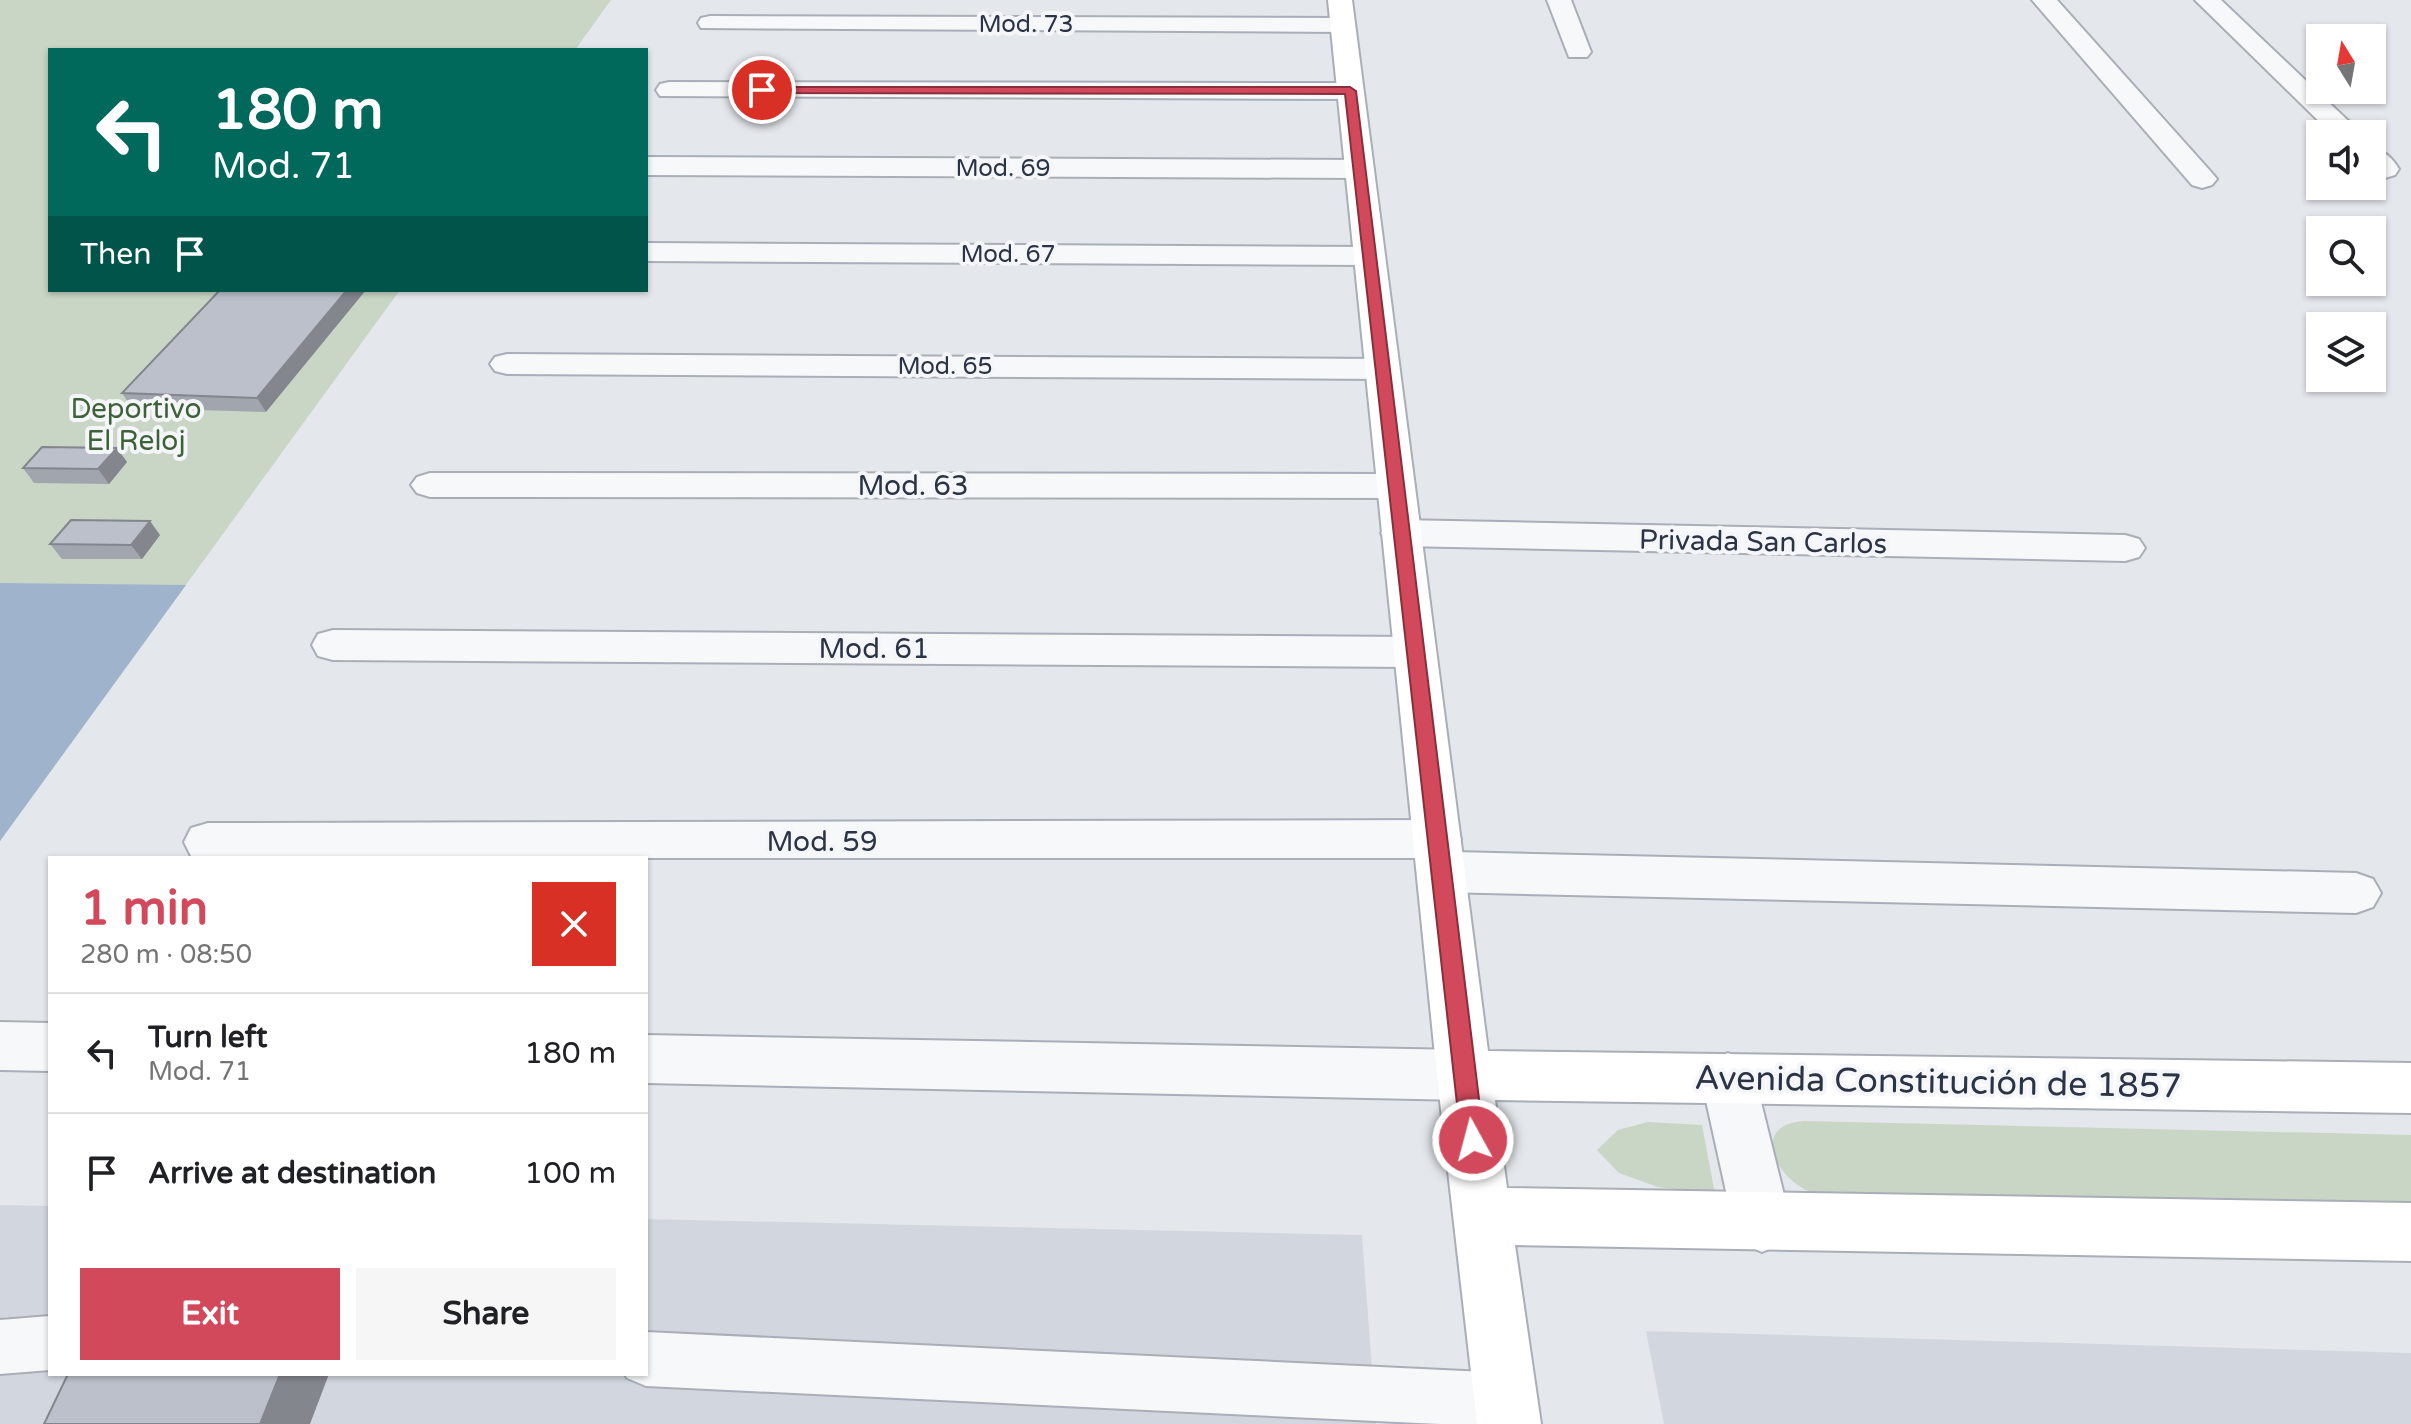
<!DOCTYPE html>
<meta charset="utf-8">
<style>
body{margin:0;font-family:"Varela Round",sans-serif;background:#f6f6f6;color:#202124;height:100vh;display:flex;flex-direction:column;font-size:30px;white-space:nowrap}
*{box-sizing:border-box;margin:0}
p{font-size:26px;color:#757577}
.icon{flex:none;width:44px;height:44px;fill:none;stroke:currentColor;stroke-width:2;stroke-linecap:round;stroke-linejoin:round}
.map{position:relative;flex:1;overflow:hidden}
.panel{position:absolute;left:48px;top:856px;width:600px;height:520px;display:flex;flex-direction:column;background:#fff;border-radius:0px;box-shadow:0 2px 6px #0004}
.panel>*{flex:none}
.top-card{position:absolute;left:48px;top:48px;width:600px;height:244px;border-radius:0px;box-shadow:0 2px 6px #0004;background:#00695c;color:#fff;overflow:hidden}
.needle{width:52px;rotate:349deg}
.fabs{position:absolute;left:2306px;top:24px;display:grid;gap:16px}
.fabs a{display:grid;place-items:center;width:80px;height:80px;border-radius:0px;background:#fff;box-shadow:0 2px 6px #0004;font-size:40px}
.pin{position:absolute;display:grid;place-items:center;width:68px;height:68px;color:#fff;margin:-34px;border:4px solid #fff;border-radius:50%;box-shadow:0 2px 8px #0007}
.me{position:absolute;width:88px;margin:-44px;rotate:353deg;stroke-linejoin:round;filter:drop-shadow(0 0 6px #0008)}
.turn{display:flex;align-items:center;gap:28px;height:168px;padding:0 32px;font-size:36px}
.turn .icon{width:104px;height:104px;stroke-width:2.5}
.turn b{display:block;font-size:56px;line-height:68px}
.then{display:flex;align-items:center;height:76px;padding:0 32px;background:#0003;gap:16px;font-size:30px}
.round{display:grid;place-items:center;flex:none;width:84px;height:84px;border-radius:0px;background:#f6f6f6}
.overview{display:flex;align-items:center;justify-content:space-between;height:136px;padding:0 32px}
h1{font-size:48px;font-weight:700;line-height:60px;color:#d1495b}
.button{display:flex;gap:16px;margin-top:auto;padding:16px 32px}
.button a{flex:1;height:92px;border-radius:0px;background:#d1495b;color:#fff;font-size:32px;font-weight:700;line-height:92px;text-align:center}
.button a+a{background:#f6f6f6;color:#202124}
ul{padding:0;list-style:none}
li{display:flex;align-items:center;gap:24px;height:120px;padding:0 32px;border-top:2px solid #e0e0e0}
li div{flex:1}
li b{display:block;font-size:30px}
li em{font-style:normal}
.map>svg:first-child{display:block}
.built{fill:#d2d6de}
.green{fill:#c9d6c5}
.water{fill:#9fb4cc}
.lines{fill:none;stroke-linecap:round;stroke-linejoin:round}
.lane-casing{stroke:#a9aeb7;stroke-width:4}
.street-casing{stroke:#a9aeb7;stroke-width:4}
.secondary-casing{stroke:#a9aeb7;stroke-width:4}
.lane{fill:#f7f8fa;fill-rule:evenodd}
.street{fill:#f7f8fa;fill-rule:evenodd}
.secondary{fill:#fff;fill-rule:evenodd}
.wall{fill:#a1a5ae}
.shaded-wall{fill:#83868d}
.building{fill:#bbc0ca;stroke:#83868d;stroke-width:2}
.route{fill:#d1495b;stroke:#882f3b;stroke-width:2}
.labels{text-anchor:middle;stroke-width:8;stroke-linejoin:round;paint-order:stroke}
.far-street-label{font-size:24px;fill:#2b3445;stroke:#f4f6f9}
.park-label{font-size:28px;fill:#3f6138;stroke:#f4f6f9}
.street-label{font-size:28px;fill:#2b3445;stroke:#f4f6f9}
.near-street-label{font-size:34px;fill:#2b3445;stroke:#f4f6f9}
</style>
<div class="map">
<svg width="2411" height="1424" viewBox="0 0 2411 1424">
<rect width="100%" height="100%" fill="#e4e7ec"/>
<!-- built -->
<g class="built">
<polygon points="0,1205 50,1206 50,1374 646,1374 646,1219 1362,1235 1376,1424 0,1424"/>
<polygon points="1646,1331 2411,1353 2411,1424 1664,1424"/>
</g>
<!-- green -->
<g class="green">
<polygon points="0,0 611,0 575,50 50,50 50,290 400,290 0,841"/>
<path d="M1804,1121l607,14v71l-595,-12c-39,-11 -69,-69 -12,-73z"/>
<polygon points="1648,1122 1702,1125 1715,1194 1658,1187 1619,1173 1597,1150 1618,1130"/>
</g>
<!-- water -->
<polygon class="water" points="0,583 186,585 0,841"/>
<g class="lines">
<!-- lane casing -->
<g class="lane-casing">
<g id="lane">
<polygon points="50,1316 50,1370 0,1374 0,1320"/>
<polygon points="646,1332 1506,1373 1525,1381 1533,1400 1525,1419 1514,1424 1439,1424 646,1386 627,1378 625,1374 646,1374"/>
</g>
</g>
<!-- street casing -->
<g class="street-casing">
<g id="street">
<polygon points="1547,0 1571,0 1591,52 1587,57 1569,57"/>
<polygon points="2032,0 2057,0 2212,173 2217,179 2212,185 2202,188 2192,185"/>
<polygon points="2195,0 2221,0 2362,134 2332,134"/>
<polygon points="710,16 1343,18 1352,20 1355,25 1352,30 1343,32 701,28 698,23 701,18"/>
<polygon points="669,82 1350,83 1359,85 1363,91 1359,97 1350,99 660,96 656,90 660,84"/>
<path d="M2372,147c13,4 20,11 27,22l-4,6 -10,3 -13,-6z"/>
<polygon points="646,157 1360,160 1370,163 1374,169 1370,175 1360,178 646,175"/>
<polygon points="646,243 1369,247 1380,249 1385,256 1380,263 1369,265 646,261"/>
<polygon points="507,354 1382,359 1394,362 1399,369 1394,376 1382,379 507,374 495,371 490,364 495,357"/>
<polygon points="430,473 1396,474 1409,477 1415,486 1409,495 1396,498 430,497 417,493 411,485 417,477"/>
<polygon points="1401,520 2125,535 2139,539 2145,548 2139,557 2125,561 1401,546 1387,542 1381,533 1387,524"/>
<polygon points="333,630 1415,637 1430,641 1436,652 1430,663 1415,667 333,660 318,656 312,645 318,634"/>
<polygon points="1437,820 1454,826 1461,839 1454,852 2356,873 2373,879 2381,893 2373,907 2356,913 1441,892 1424,886 1417,872 1424,858 199,858 191,856 184,842 191,828 208,823"/>
<polygon points="0,1022 50,1023 50,1071 0,1070"/>
<polygon points="646,1035 1464,1050 1483,1058 1491,1075 1483,1092 1464,1100 646,1083"/>
<polygon points="1728,1053 1747,1061 1755,1078 1791,1223 1783,1243 1762,1252 1741,1243 1733,1223 1701,1078 1709,1061"/>
</g>
</g>
<!-- secondary casing -->
<g class="secondary-casing">
<polygon id="secondary" points="1328,0 1352,0 1488,1051 2411,1063 2411,1113 1495,1100 1507,1188 2411,1203 2411,1261 1515,1245 1541,1424 1477,1424 1437,1075"/>
</g>
<!-- lane -->
<use href="#lane" class="lane"/>
<!-- street -->
<use href="#street" class="street"/>
<!-- secondary -->
<use href="#secondary" class="secondary"/>
</g>
<!-- wall -->
<g class="wall">
<polygon points="220,290 266,412 132,408 122,393"/>
<polygon points="127,462 109,484 34,483 23,468"/>
<polygon points="160,535 142,559 62,559 50,544"/>
</g>
<!-- shaded-wall -->
<g class="shaded-wall">
<polygon points="347,290 366,290 266,412 257,398"/>
<polygon points="117,448 127,462 109,484 98,469"/>
<polygon points="150,521 160,535 142,559 131,545"/>
<polygon points="280,1374 329,1374 310,1424 260,1424"/>
</g>
<!-- building -->
<g class="building">
<polygon points="220,290 347,290 257,398 122,393"/>
<polygon points="42,447 117,448 98,469 23,468"/>
<polygon points="71,520 150,521 131,545 50,544"/>
<polygon points="68,1374 280,1374 260,1424 44,1424"/>
</g>
<!-- route -->
<polygon class="route" points="758,87 1350,87 1356,91 1484,1140 1481,1147 1473,1150 1465,1147 1461,1140 1345,94 762,93 756,90"/>
<g class="labels">
<!-- far-street labels -->
<g class="far-street-label">
<text x="1026" y="32">Mod. 73</text>
<text x="1003" y="176">Mod. 69</text>
<text x="1008" y="262">Mod. 67</text>
<text x="945" y="374">Mod. 65</text>
</g>
<!-- park labels -->
<g class="park-label">
<text x="136" y="418">Deportivo<tspan x="136" dy="32">El Reloj</tspan></text>
</g>
<!-- street labels -->
<g class="street-label">
<text x="913" y="495">Mod. 63</text>
<text transform="translate(1763 541) rotate(1)" y="10">Privada San Carlos</text>
<text x="874" y="658">Mod. 61</text>
<text x="822" y="851">Mod. 59</text>
</g>
<!-- near-street labels -->
<g class="near-street-label">
<text transform="translate(1938 1081) rotate(1)" y="12">Avenida Constitución de 1857</text>
</g>
</g>
</svg>
<div class="fabs">
<a><svg class="needle" viewBox="-14 -14 28 28"><path d="M0-13l5 13h-10z" fill="#e53935"/><path d="M0 13l5-13h-10z" fill="#757577"/></svg></a>
<a><svg class="icon" aria-label="sound" viewBox="0 0 24 24"><path d="M4 9h4l5-4v14l-5-4H4zM17 9q2 3 0 6"/></svg></a>
<a><svg class="icon" aria-label="search" viewBox="0 0 24 24"><circle cx="10" cy="10" r="6"/><path d="M15 15l6 6"/></svg></a>
<a><svg class="icon" aria-label="layers" viewBox="0 0 24 24"><path d="M12 4l9 5-9 5-9-5zM3 14l9 5 9-5"/></svg></a>
</div>
<div class="pin" style="left:762px;top:90px;background:#d93025"><svg class="icon" aria-label="arrive" viewBox="0 0 24 24"><path d="M6 21V4h12l-3 4 3 4H6"/></svg></div>
<svg class="me" style="left:1473px;top:1140px" viewBox="-20 -20 40 40"><circle r="17" fill="#d1495b" stroke="#fff" stroke-width="3"/><path d="M0-11L8 9 0 5-8 9z" fill="#fff"/></svg>
<div class="top-card">
<div class="turn"><svg class="icon" aria-label="left" viewBox="0 0 24 24"><path d="M17 20v-9H6M10 6l-5 5 5 5"/></svg><div><b>180 m</b>Mod. 71</div></div>
<div class="then">Then<svg class="icon" aria-label="arrive" viewBox="0 0 24 24"><path d="M6 21V4h12l-3 4 3 4H6"/></svg></div>
</div>
<section class="panel">
<div class="overview"><div><h1>1 min</h1><p>280 m · 08:50</p></div><a class="round" style="background:#d93025;color:#fff"><svg class="icon" aria-label="close" viewBox="0 0 24 24"><path d="M6 6l12 12M18 6L6 18"/></svg></a></div>
<ul>
<li><svg class="icon" aria-label="left" viewBox="0 0 24 24"><path d="M17 20v-9H6M10 6l-5 5 5 5"/></svg><div><b>Turn left</b><p>Mod. 71</p></div><em>180 m</em></li>
<li><svg class="icon" aria-label="arrive" viewBox="0 0 24 24"><path d="M6 21V4h12l-3 4 3 4H6"/></svg><div><b>Arrive at destination</b></div><em>100 m</em></li>
</ul>
<div class="button"><a>Exit</a><a>Share</a></div>
</section>
</div>
